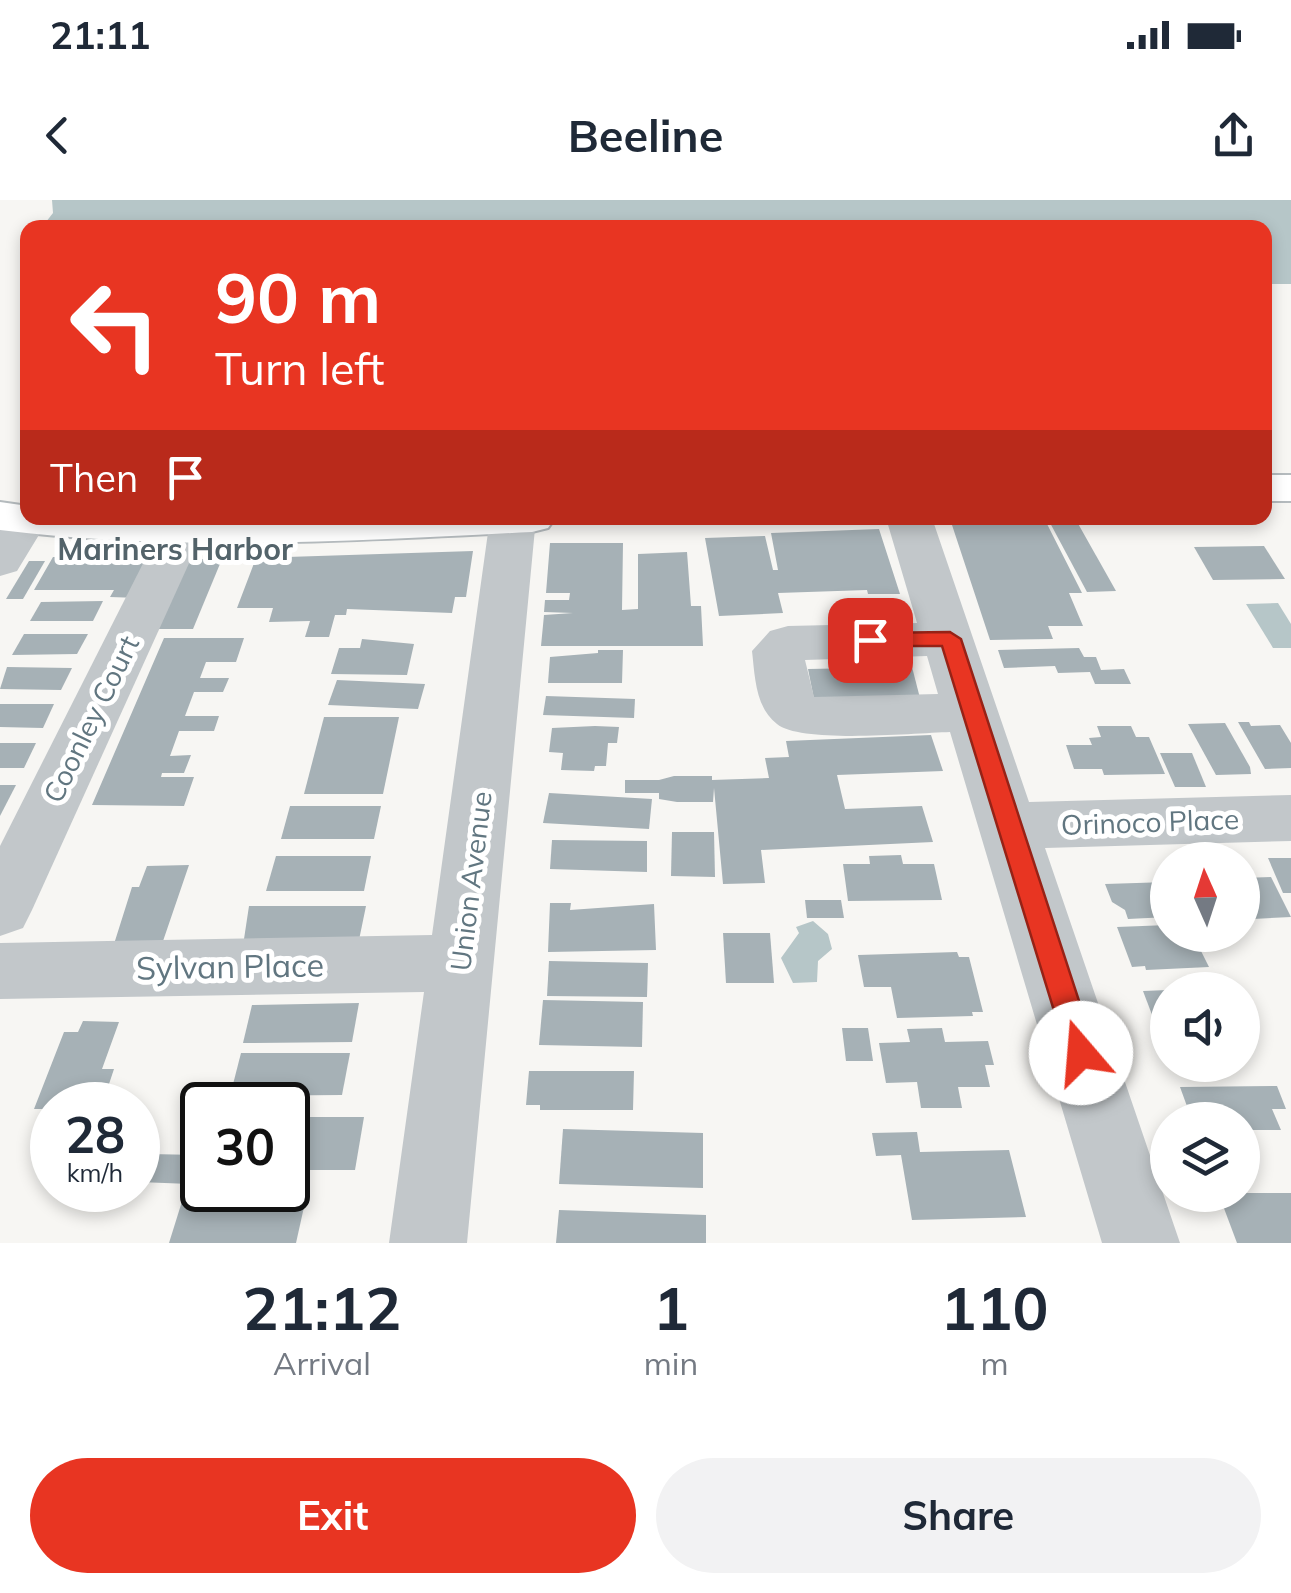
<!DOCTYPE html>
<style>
body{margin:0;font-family:Mulish,sans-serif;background:#f2f2f3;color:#1f2937;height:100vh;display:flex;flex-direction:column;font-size:38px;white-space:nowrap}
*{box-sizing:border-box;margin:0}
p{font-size:32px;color:#747a83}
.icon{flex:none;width:55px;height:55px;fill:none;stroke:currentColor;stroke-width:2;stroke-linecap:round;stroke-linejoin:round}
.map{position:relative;height:1043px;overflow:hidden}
.details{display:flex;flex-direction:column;background:#fff;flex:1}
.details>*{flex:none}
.banner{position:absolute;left:20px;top:20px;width:1252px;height:305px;border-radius:20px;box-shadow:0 5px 15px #0003;background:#e83522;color:#fff;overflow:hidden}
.needle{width:65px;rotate:357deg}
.fabs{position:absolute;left:1150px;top:642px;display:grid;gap:20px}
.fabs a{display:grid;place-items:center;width:110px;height:110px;border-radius:50%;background:#fff;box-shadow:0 5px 15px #0003;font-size:50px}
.speed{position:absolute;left:30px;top:882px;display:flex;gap:20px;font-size:50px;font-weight:700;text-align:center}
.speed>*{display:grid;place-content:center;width:130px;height:130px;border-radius:50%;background:#fff;box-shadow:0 5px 15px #0003;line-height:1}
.speed small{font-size:25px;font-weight:400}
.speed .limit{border:5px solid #111;border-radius:15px;background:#fff;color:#111}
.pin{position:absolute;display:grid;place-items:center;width:85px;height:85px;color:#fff;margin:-42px;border-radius:20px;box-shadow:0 5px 15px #0006}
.me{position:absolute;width:110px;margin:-55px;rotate:342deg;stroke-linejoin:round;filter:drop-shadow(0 0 8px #0008)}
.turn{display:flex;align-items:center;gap:35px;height:210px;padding:0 30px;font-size:45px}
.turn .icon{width:130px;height:130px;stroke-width:2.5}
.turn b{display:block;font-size:70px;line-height:85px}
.then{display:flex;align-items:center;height:95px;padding:0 30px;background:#0003;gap:20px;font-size:38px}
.eta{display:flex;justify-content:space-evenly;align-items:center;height:170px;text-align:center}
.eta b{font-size:60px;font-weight:700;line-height:70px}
.action{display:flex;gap:20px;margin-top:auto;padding:20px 30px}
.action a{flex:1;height:115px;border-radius:60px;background:#e83522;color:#fff;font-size:40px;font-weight:700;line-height:115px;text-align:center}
.action a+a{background:#f2f2f3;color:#1f2937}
.status{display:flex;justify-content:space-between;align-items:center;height:70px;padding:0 50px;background:#fff;direction:ltr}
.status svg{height:28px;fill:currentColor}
header{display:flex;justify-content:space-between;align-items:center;height:130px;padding:0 30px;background:#fff;font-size:45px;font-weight:700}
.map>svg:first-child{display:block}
.water{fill:#b6c6c8}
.building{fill:#a6b1b6}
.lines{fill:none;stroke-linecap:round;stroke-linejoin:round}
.major-casing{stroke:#b5bbbe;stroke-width:4}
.minor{fill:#c2c7ca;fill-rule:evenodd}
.major{fill:#fff;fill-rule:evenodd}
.route{fill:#e83522;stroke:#972216;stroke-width:2.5}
.labels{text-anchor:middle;stroke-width:10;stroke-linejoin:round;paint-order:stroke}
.street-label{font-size:28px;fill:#617680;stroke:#fff}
.neighbourhood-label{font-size:30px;font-weight:bold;fill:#53636a;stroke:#fff}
.near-street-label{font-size:32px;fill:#617680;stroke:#fff}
</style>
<div class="status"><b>21:11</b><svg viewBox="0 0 49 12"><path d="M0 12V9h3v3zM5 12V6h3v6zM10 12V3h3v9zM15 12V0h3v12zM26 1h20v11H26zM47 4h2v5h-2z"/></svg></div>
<header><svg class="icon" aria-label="back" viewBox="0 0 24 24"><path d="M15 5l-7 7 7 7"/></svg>Beeline<svg class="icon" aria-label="share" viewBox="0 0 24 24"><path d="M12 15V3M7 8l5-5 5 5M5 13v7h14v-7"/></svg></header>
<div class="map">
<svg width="1291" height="1043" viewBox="0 0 1291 1043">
<rect width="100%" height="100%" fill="#f7f6f3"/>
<!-- water -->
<g class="water">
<polygon points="52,0 1291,0 1291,84 1265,84 1265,28 318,27 319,22 229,23 225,28 42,27 53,13"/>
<polygon points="1278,403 1291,424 1291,448 1273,448 1246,404"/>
<polygon points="813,721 828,734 832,749 818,761 817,782 793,783 781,758 799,733 796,727"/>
</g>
<!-- building -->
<g class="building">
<polygon points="1076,320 1116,391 1087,392 1049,321"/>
<polygon points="1046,322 1082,393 1069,393 1083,426 1048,426 1053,439 990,440 952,325"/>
<polygon points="879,329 900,394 868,394 867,390 778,393 783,413 719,416 705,338 765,336 773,370 778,370 771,333"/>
<polygon points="550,343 623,343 622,410 638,409 638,354 687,352 691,406 701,406 703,446 541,446 544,415 573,413 544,412 545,400 569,400 570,393 546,393"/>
<polygon points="1264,346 1285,379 1213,380 1194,347"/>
<polygon points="473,351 466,397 455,397 452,413 347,409 346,415 335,415 329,437 305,437 310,421 269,422 273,408 237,408 256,358"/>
<polygon points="53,357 159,358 139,398 110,397 114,390 34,390"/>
<polygon points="189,359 222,359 193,429 158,429"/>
<polygon points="29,361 45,361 23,399 6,399"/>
<polygon points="103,401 93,421 30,421 41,402"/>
<polygon points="24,434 88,434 77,454 12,455"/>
<polygon points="164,438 244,438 236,462 206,462 200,478 229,478 223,492 194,492 185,516 219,516 214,531 179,531 170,556 191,555 184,573 162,573 161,577 194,577 184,606 92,605"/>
<polygon points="362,439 414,444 407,475 331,474 339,448 360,448"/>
<polygon points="1079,448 1084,457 1096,457 1101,470 1124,469 1131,484 1095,484 1090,472 1058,473 1055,466 1004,468 998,450"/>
<polygon points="598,450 623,450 622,483 548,483 550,457 598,453"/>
<polygon points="7,467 72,468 61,490 0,489"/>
<polygon points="912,467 921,502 815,504 808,469"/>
<polygon points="337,480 425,484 418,509 328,505"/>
<polygon points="546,496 635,499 634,518 543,515"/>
<polygon points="0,504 54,504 43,528 0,527"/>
<polygon points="324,517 399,517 383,594 304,594"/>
<polygon points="1238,522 1249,522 1251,526 1280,525 1291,543 1291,568 1265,569"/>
<polygon points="1225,523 1250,567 1251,574 1216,575 1188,524"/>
<polygon points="595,526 619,527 617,543 608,543 606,566 595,566 594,571 561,570 563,553 549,552 552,528"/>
<polygon points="1097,526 1131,526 1136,537 1149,537 1165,574 1104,575 1102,569 1074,569 1066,545 1092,545 1089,538 1101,537"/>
<polygon points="931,535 943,571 837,575 845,609 922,606 933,642 761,650 765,683 723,684 714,588 713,602 677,602 659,599 659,593 625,593 625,580 659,580 674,576 712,576 712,580 769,578 765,558 789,557 786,541"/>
<polygon points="0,543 36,543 24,568 0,568"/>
<polygon points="1160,553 1192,553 1206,587 1175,587"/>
<polygon points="0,585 16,585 0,616"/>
<polygon points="549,593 652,599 649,629 543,623"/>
<polygon points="290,606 381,606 374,639 281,639"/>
<polygon points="672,632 714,632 715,677 671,676"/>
<polygon points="552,640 647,641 647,672 550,669"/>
<polygon points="901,655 903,664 934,664 942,700 848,701 843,664 870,664 869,656"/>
<polygon points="276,656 371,656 364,691 266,691"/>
<polygon points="1268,658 1291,658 1291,693 1283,693"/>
<polygon points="189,665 162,744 114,744 132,687 139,687 147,666"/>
<polygon points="1271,677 1291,717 1253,719 1242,698 1242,678"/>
<polygon points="1168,682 1168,717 1128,719 1125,710 1112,702 1105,684"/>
<polygon points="805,700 841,700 844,718 807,718"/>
<polygon points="550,703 571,703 570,710 654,704 656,750 548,752"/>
<polygon points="249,706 366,706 359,740 244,739"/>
<polygon points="1168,725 1168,735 1202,735 1207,747 1199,747 1209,767 1146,770 1145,766 1132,767 1117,727"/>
<polygon points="723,733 770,733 774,783 726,783"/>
<polygon points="957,752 959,757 969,757 983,812 972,812 973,816 897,818 891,787 864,787 858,755"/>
<polygon points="549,761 648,763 647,797 547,796"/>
<polygon points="1168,790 1168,828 1157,828 1143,791"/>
<polygon points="543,800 643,802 642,847 539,845"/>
<polygon points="359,803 352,842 243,843 252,805"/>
<polygon points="83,821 119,822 102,869 114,869 102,905 52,905 52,946 37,946 51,909 34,909 64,832 78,832"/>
<polygon points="842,828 868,828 873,861 846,861"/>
<polygon points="942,828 945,842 988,841 994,865 985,865 990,887 958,887 962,908 921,908 917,882 886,883 879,843 910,842 907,829"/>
<polygon points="241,853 350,853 342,895 230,896"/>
<polygon points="529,871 634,871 633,910 540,910 540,905 526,905"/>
<polygon points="1277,886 1286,909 1272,909 1281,930 1242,930 1242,920 1192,920 1180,887"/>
<polygon points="288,917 364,917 355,970 288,970"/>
<polygon points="563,929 703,933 703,988 559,984"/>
<polygon points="917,932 920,952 1009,950 1026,1017 912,1020 901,955 876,956 872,933"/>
<polygon points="149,954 199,955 190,984 139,982"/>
<polygon points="1242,993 1291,993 1291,1043 1237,1043 1219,995"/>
<polygon points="184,995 306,998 296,1043 169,1043"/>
<polygon points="559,1010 706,1015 706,1043 556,1043"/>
</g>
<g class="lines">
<!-- major casing -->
<g class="major-casing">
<g id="major">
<rect x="1265" y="275" width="26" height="26"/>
<path d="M0,302l28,4v12h527l-7,10 -16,4c-178,9 -354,20 -532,-2z"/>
</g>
</g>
<!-- minor -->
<g class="minor">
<polygon points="25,306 28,318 48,320 17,371 0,376 0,323 9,310"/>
<polygon points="166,318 195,318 205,328 32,710 23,728 0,736 0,646"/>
<polygon points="490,318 536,318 467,1043 389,1043 424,792 0,799 0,743 432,735"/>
<path d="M886,318h46l97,284 262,-7v46l-246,7 135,395h-78l-152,-511c-36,1 -149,12 -173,-8 -22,-17 -22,-48 -25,-73l18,-20 18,-5 129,-3zM927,456l11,38 -124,3 -9,-37z"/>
</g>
<!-- major -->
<use href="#major" class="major"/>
</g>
<!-- route -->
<polygon class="route" points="950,432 961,439 1096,853 1092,863 1081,866 1071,863 1067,853 942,446 870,446 859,440 870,433"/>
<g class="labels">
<!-- street labels -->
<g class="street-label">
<text transform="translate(91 519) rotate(-64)" y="10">Coonley Court</text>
<text transform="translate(1150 622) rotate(-2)" y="10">Orinoco Place</text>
<text transform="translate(471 681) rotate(-83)" y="10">Union Avenue</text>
</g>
<!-- neighbourhood labels -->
<g class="neighbourhood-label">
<text x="175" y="360">Mariners Harbor</text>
</g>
<!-- near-street labels -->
<g class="near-street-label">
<text transform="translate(230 767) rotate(-1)" y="11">Sylvan Place</text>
</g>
</g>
</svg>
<div class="fabs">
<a><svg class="needle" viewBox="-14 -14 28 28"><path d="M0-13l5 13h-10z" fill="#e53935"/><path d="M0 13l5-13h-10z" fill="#747a83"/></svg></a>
<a><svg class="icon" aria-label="sound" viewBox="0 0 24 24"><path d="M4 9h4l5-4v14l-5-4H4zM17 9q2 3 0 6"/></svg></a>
<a><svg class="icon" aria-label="layers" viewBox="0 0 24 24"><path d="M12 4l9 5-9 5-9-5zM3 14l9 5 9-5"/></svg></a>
</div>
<div class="speed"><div>28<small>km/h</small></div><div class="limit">30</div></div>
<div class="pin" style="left:870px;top:440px;background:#d93025"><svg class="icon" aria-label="arrive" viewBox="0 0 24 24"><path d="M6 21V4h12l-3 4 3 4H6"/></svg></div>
<svg class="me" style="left:1081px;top:853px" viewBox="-20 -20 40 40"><circle r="19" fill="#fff"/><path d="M0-13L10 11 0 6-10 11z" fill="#e83522"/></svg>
<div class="banner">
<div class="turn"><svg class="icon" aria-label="left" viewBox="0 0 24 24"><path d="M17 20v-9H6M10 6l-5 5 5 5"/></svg><div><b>90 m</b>Turn left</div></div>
<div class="then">Then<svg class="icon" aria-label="arrive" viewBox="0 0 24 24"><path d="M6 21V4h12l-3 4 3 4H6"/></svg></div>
</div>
</div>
<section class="details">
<div class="eta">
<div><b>21:12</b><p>Arrival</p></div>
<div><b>1</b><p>min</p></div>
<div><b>110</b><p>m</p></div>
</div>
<div class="action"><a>Exit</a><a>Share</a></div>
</section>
